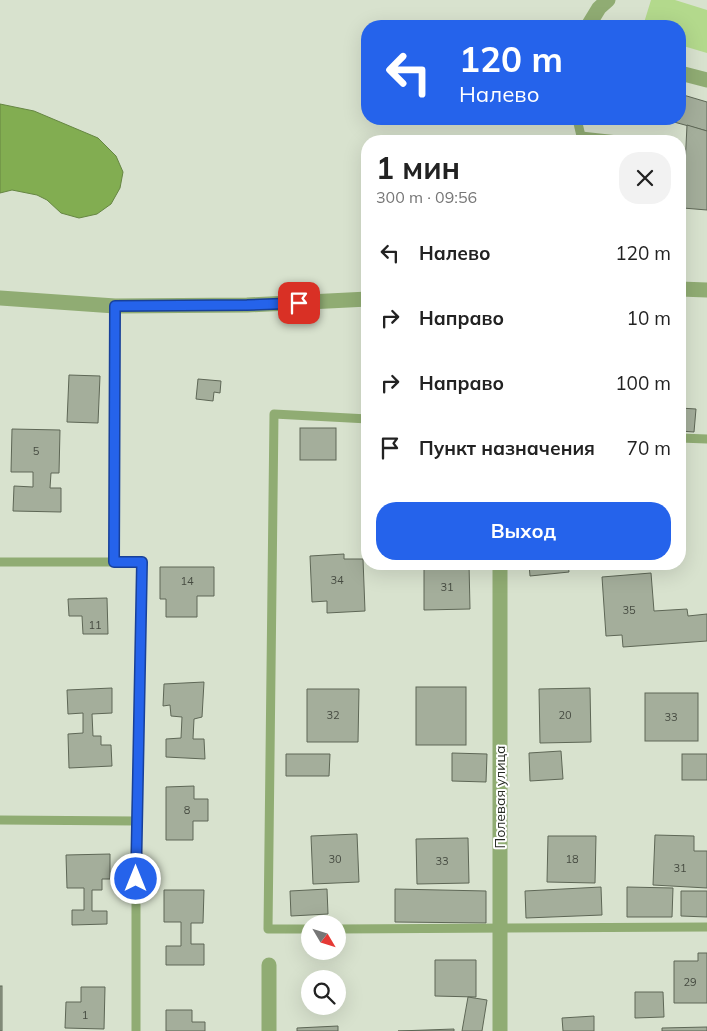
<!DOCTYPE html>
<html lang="ru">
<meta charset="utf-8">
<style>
body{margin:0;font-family:Mulish,sans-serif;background:#f2f2f2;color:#222;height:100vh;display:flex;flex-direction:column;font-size:19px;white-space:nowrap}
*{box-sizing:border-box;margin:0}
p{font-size:16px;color:#767676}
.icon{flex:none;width:28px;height:28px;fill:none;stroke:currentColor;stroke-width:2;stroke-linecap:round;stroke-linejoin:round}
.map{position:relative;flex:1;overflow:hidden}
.details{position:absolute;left:361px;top:135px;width:325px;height:435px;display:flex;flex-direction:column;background:#fff;border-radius:20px;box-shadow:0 5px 20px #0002}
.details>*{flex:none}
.top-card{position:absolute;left:361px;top:20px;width:325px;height:105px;border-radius:20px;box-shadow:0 5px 20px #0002;background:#2563eb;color:#fff;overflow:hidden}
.needle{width:32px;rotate:128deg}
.fabs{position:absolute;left:301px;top:915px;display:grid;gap:10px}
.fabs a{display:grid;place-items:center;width:45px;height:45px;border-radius:50%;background:#fff;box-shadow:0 5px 20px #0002;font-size:25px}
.pin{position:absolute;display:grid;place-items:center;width:42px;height:42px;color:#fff;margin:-21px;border-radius:10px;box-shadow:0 2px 8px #0006}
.me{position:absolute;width:55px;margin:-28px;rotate:0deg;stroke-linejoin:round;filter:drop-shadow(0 0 4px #0008)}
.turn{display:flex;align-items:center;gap:18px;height:105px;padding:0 15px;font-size:22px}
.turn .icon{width:65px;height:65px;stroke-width:2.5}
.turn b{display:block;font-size:35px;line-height:42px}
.round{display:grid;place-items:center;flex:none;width:52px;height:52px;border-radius:20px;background:#f2f2f2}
.head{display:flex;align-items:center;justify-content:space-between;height:85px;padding:0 15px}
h1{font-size:30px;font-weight:700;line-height:38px}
.cta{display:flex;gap:10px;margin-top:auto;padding:10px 15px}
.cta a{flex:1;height:58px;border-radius:20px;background:#2563eb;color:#fff;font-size:20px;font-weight:700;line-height:58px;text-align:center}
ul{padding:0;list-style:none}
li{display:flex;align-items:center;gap:15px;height:65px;padding:0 15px}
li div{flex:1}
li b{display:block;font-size:19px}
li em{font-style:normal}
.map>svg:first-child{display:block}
.green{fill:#b3d98c}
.water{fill:#82ad51;stroke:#668643}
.building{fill:#a4ae9b;stroke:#5e6756}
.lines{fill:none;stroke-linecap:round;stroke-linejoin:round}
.service{stroke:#90ac73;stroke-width:9}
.minor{stroke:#90ac73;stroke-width:15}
.tertiary{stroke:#90ac73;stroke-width:15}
.route-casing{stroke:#184099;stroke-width:12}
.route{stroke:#2563eb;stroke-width:9}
.labels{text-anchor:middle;stroke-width:4;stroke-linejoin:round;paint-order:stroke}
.number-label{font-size:11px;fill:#464b41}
.street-label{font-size:14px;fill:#262a23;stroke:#fff}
</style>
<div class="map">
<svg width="707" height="1031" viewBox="0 0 707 1031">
<rect width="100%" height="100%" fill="#d8e2ce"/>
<!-- green -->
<polygon class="green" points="651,0 675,0 707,10 707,53 680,45 680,26 643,26"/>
<!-- water -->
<polygon class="water" points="0,104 34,111 98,138 116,156 123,172 120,188 111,204 97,214 79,218 61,213 47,200 37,195 12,190 0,193"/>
<!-- building -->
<g class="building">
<polygon points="680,94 707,102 707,131 663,119 680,119"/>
<polygon points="687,125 707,131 707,210 683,208"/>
<polygon points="69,375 100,376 98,423 67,422"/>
<polygon points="198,379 221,381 220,393 214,392 213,401 196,399"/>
<polygon points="680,408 696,409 694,432 680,431"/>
<rect x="300" y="428" width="36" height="32"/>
<polygon points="12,429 60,430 59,473 51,473 50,488 61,488 61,512 13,511 14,486 33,487 33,472 11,472"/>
<polygon points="344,554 344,559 363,559 365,611 327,613 327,601 312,602 310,556"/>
<polygon points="424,564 469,564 470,609 424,610"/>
<polygon points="529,564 568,564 569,572 530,576"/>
<polygon points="160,567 214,567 214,596 197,596 197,617 166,617 166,599 160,599"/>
<polygon points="651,573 654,611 687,609 688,616 707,614 707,641 623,647 622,635 606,636 602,577"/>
<polygon points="107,598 108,634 83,634 82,616 69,616 68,599"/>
<polygon points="204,682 202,717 194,719 193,739 204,739 205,759 166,757 166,739 181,738 182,717 171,716 170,705 163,706 164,684"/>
<rect x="416" y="687" width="50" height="58"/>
<polygon points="112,688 112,713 92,714 93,736 101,736 101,745 111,745 112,766 69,768 68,734 83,733 83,713 68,714 67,690"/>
<polygon points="590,688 591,742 540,743 539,689"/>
<polygon points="307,689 359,689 358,742 307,742"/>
<rect x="645" y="693" width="53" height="48"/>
<polygon points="561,751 563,779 530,781 529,753"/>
<polygon points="452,753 487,754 486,782 452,781"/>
<polygon points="286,754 330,754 329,776 286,776"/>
<rect x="682" y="754" width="25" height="26"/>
<polygon points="194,786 194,799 208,799 208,821 193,821 193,840 166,840 166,787"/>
<polygon points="357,834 359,882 313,884 311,836"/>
<polygon points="655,835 694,836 694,851 707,851 707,888 653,885"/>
<polygon points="548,836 596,836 595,883 547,882"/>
<polygon points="468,838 469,883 417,884 416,839"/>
<polygon points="110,854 110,879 102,879 102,890 92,890 92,911 107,911 107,924 72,925 72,910 84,910 84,888 67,888 66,855"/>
<polygon points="601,887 602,915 526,918 525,891"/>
<polygon points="627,887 673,888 672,917 627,917"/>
<polygon points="327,889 328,914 291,916 290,891"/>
<polygon points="395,889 486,891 486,923 395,922"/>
<polygon points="164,890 204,890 203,923 191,923 191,944 204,944 204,965 166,965 166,946 181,946 181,922 164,922"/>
<polygon points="681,891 707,891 707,917 681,916"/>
<polygon points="698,953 707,953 707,1003 674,1003 674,961 698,961"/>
<polygon points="435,960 476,960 476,997 435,996"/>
<rect x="0" y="986" width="2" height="45"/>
<polygon points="81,987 105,987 104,1029 65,1028 66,1002 81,1002"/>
<polygon points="635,992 663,992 664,1017 635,1018"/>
<polygon points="468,997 487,1000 482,1031 462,1031"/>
<polygon points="166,1010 192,1010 192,1022 205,1022 205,1031 166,1031"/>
<polygon points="594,1016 594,1031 563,1031 562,1018"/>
<polygon points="338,1026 338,1031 297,1031 297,1028"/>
<polygon points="707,1027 707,1031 662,1031 662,1028"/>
<polygon points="454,1029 454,1031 398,1031"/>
</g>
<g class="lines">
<!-- service -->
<g class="service">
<polyline points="577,119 581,136 580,140"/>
<polyline points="581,136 627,141"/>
<polyline points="680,438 707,439"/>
<polyline points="0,562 142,562 136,821 136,1031"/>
<polyline points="114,562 115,306"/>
<polyline points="0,820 136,821"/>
<polyline points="310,929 268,929 274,414 368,419"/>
<polyline points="338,929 707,927"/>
</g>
<!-- minor -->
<g class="minor">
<polyline points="588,26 599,8 608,0"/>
<polyline points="680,73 707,80"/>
<polyline points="500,564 500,1031"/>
<polyline points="269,965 269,1031"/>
</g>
<!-- tertiary -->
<g class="tertiary">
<polyline points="680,289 707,290"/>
<polyline points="0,298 115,306 247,305 368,299"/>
</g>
</g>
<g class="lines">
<!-- route casing -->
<g class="route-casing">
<polyline id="route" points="136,879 142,562 114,562 115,306 247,305 299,303"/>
</g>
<!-- route -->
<use href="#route" class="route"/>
</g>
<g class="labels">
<!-- number labels -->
<g class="number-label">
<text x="36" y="455">5</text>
<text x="337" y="584">34</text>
<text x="187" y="585">14</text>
<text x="447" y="591">31</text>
<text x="629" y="614">35</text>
<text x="95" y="629">11</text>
<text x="333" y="719">32</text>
<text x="565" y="719">20</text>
<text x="671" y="721">33</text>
<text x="187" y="814">8</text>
<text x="335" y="863">30</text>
<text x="572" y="863">18</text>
<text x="442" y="865">33</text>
<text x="680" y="872">31</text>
<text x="690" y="986">29</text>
<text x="85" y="1019">1</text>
</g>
<!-- street labels -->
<g class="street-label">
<text transform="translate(500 797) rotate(-90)" y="5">Полевая улица</text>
</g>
</g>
</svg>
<div class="fabs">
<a><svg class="needle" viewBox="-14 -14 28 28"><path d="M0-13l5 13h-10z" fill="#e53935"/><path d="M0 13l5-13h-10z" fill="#767676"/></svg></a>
<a><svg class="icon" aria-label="search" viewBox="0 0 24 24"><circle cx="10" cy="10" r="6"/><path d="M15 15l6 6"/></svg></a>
</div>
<div class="pin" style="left:299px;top:303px;background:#d93025"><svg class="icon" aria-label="arrive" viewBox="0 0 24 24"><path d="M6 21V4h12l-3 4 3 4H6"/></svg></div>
<svg class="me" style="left:136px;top:879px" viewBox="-20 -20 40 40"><circle r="17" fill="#2563eb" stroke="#fff" stroke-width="3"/><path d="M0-11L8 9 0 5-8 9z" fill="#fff"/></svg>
<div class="top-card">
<div class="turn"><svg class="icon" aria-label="left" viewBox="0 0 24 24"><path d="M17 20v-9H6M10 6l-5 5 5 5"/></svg><div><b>120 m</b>Налево</div></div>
</div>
<section class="details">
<div class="head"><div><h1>1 мин</h1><p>300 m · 09:56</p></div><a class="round"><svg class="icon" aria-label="close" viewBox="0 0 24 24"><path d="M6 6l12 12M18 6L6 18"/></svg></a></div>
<ul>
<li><svg class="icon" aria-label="left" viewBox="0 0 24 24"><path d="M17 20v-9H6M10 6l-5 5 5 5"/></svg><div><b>Налево</b></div><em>120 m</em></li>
<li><svg class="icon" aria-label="right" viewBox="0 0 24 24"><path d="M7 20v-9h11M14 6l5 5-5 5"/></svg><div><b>Направо</b></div><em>10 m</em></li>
<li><svg class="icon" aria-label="right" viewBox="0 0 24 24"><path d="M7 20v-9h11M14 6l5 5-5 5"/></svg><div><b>Направо</b></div><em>100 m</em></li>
<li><svg class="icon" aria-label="arrive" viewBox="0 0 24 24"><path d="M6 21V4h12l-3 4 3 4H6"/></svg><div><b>Пункт назначения</b></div><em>70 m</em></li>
</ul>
<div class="cta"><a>Выход</a></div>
</section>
</div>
